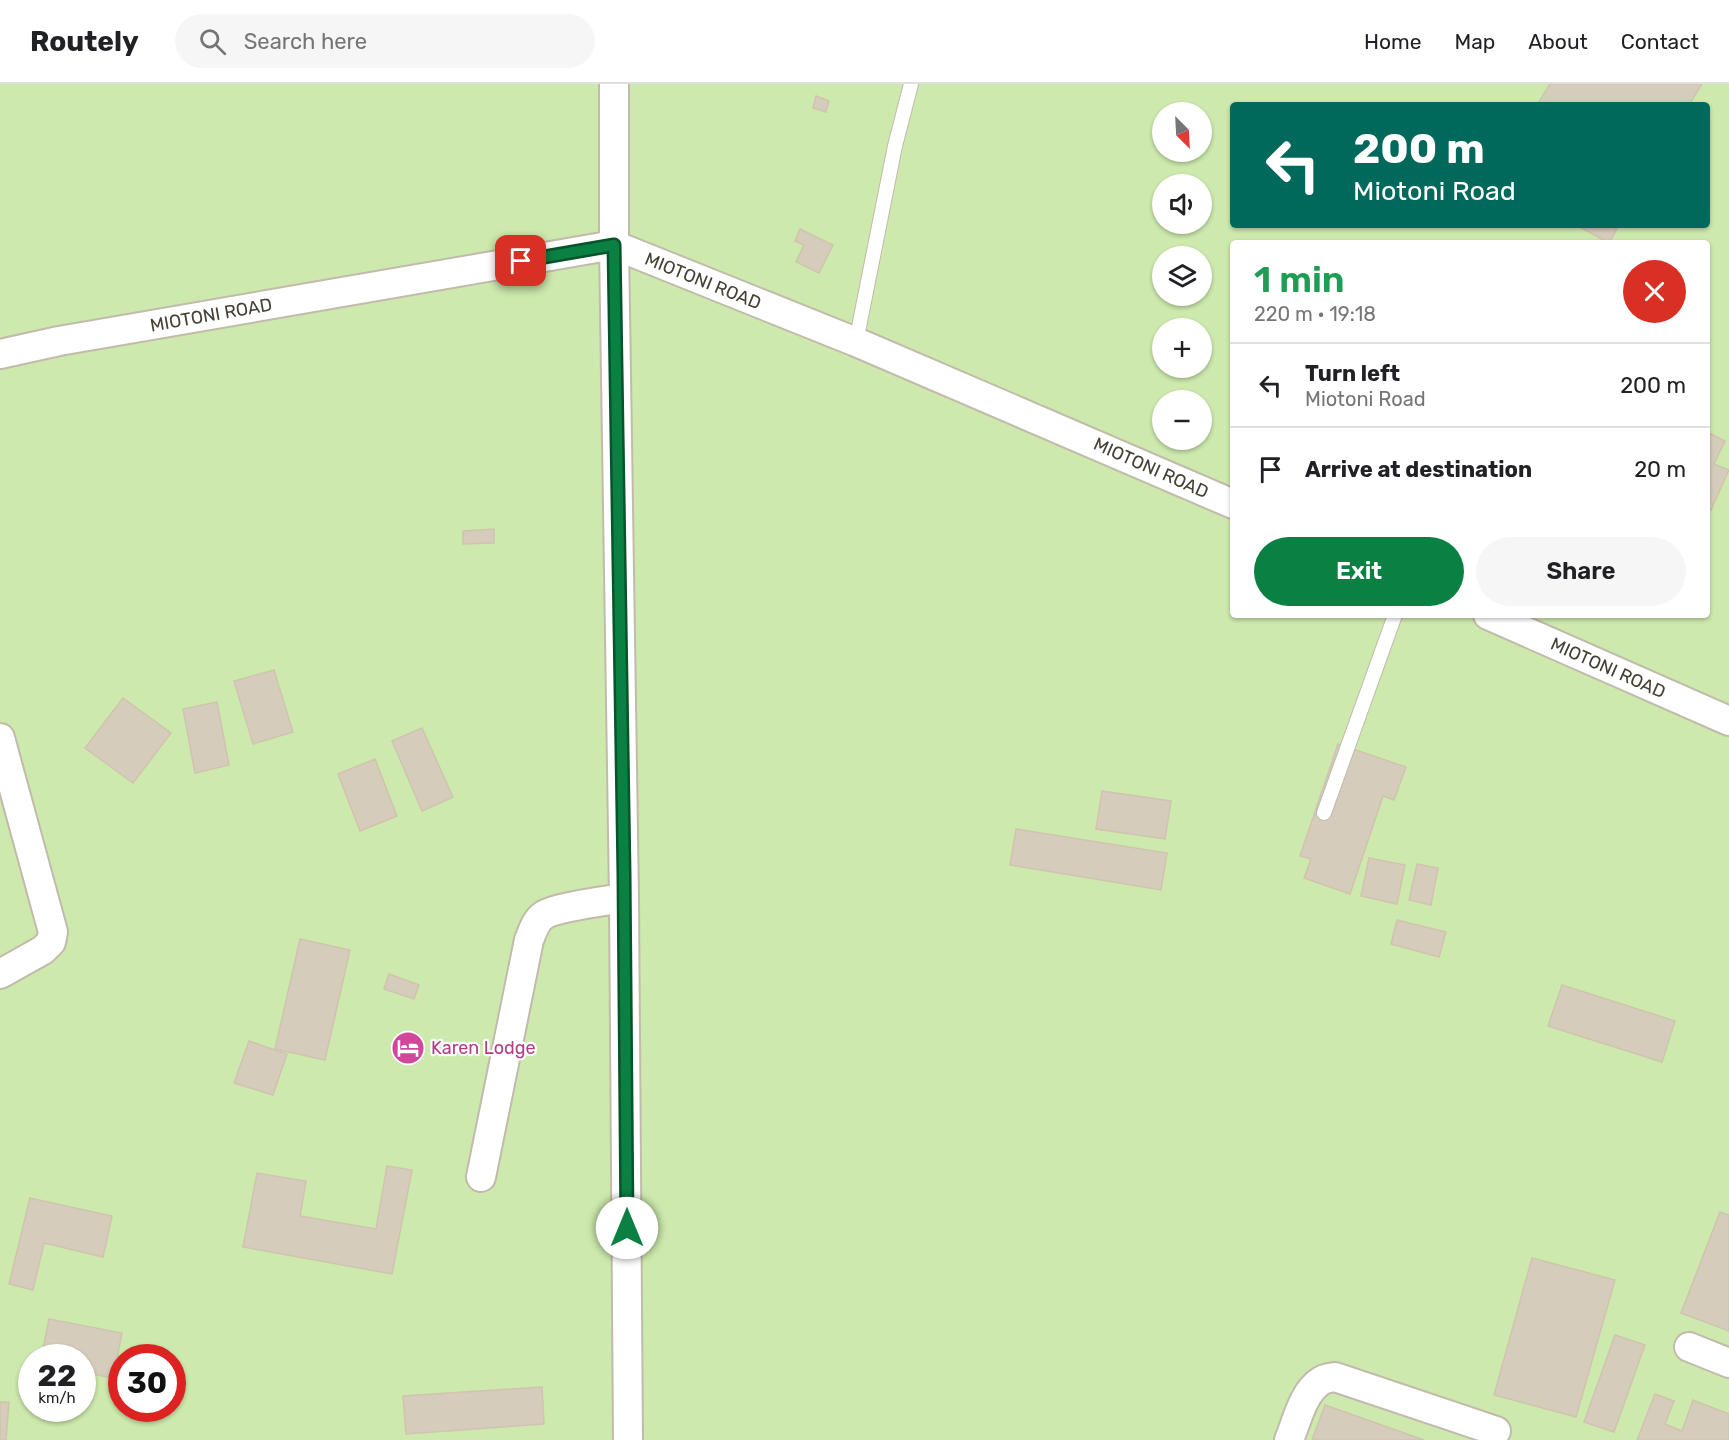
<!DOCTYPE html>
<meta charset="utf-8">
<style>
body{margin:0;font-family:Rubik,sans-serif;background:#f6f6f6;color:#202124;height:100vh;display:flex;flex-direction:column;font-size:22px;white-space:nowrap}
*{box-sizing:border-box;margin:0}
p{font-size:20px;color:#757577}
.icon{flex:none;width:33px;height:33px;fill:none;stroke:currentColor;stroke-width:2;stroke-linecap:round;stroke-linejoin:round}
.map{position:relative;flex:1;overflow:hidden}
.sheet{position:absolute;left:1230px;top:156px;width:480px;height:378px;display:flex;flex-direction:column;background:#fff;border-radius:6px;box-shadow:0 2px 4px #0004}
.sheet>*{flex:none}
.hud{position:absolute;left:1230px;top:18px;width:480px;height:126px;border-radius:6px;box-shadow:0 2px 4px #0004;background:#00695c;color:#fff;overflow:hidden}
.needle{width:39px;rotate:156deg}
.fabs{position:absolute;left:1152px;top:18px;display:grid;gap:12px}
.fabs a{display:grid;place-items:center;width:60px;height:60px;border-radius:50%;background:#fff;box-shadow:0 2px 4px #0004;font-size:30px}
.speed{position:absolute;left:18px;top:1260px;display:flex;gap:12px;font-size:30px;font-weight:700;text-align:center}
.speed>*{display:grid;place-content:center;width:78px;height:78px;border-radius:50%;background:#fff;box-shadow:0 2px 4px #0004;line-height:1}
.speed small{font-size:15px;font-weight:400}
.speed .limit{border:9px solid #d22;background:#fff;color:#111}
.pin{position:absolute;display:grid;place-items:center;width:51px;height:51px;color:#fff;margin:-26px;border-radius:12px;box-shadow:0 3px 9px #0006}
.me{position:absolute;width:66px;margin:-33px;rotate:0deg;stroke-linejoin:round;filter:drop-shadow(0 0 4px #0008)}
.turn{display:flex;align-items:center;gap:21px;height:126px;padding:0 24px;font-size:27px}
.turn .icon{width:78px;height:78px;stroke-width:2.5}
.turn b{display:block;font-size:42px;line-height:51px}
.round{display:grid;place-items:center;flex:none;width:63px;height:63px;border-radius:32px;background:#f6f6f6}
.summary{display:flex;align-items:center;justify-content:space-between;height:102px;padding:0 24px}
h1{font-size:36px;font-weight:600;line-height:45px;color:#1e9e55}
.primary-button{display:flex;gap:12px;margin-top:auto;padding:12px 24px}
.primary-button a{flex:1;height:69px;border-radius:36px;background:#0b8043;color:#fff;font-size:24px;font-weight:600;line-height:69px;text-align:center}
.primary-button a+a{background:#f6f6f6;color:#202124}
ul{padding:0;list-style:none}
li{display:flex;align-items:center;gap:18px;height:84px;padding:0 24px;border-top:2px solid #e0e0e0}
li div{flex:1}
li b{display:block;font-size:22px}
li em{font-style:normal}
header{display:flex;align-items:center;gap:36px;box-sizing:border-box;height:84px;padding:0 30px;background:#fff;border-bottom:2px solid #e0e0e0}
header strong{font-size:28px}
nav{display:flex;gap:33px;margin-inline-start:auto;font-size:21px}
.search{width:420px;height:54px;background:#f6f6f6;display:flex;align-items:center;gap:15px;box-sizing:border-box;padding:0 21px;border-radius:33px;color:#757577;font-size:22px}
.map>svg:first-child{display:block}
.green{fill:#cde9ad;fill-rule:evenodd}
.building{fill:#d5ccbb;stroke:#d0c4ae;stroke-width:1.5}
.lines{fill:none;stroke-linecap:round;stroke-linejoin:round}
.lane-casing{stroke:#c2bbab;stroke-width:16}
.street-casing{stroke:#c2bbab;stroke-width:32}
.lane{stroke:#fff;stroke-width:14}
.street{stroke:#fff;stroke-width:28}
.route-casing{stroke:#07532c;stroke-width:15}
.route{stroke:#0b8043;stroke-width:10}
.labels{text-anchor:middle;stroke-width:4.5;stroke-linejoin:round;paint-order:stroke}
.street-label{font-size:18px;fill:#464035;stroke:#fff}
.hotel-label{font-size:18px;fill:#b23c85;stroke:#fff;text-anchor:start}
</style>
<header>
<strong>Routely</strong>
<div class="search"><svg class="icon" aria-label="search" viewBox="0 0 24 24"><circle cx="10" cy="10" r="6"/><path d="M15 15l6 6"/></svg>Search here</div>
<nav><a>Home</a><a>Map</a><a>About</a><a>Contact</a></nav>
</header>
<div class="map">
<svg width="1729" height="1356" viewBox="0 0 1729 1356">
<rect width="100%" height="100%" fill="#f3f0e6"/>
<!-- green -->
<path class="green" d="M0,0h1729v1356h-1729zM1233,21h474v120h-474zM1162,28h40v40h-40zM1162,100h40v40h-40zM1233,159h474v372h-474zM1162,172h40v40h-40zM1162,244h40v40h-40zM1162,316h40v40h-40zM32,1274h50v50h-50zM122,1274h50v50h-50z"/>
<!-- building -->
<g class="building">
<polygon points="1550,0 1702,0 1689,21 1537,21"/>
<polygon points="816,12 829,17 826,28 813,24"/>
<polygon points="1576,141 1619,141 1609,159"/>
<polygon points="800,145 833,161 819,189 796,178 804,161 795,157"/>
<polygon points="1707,348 1725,357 1714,380 1729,386 1711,426 1707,424"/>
<polygon points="494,445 494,459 463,460 463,447"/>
<polygon points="274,586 293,648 253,660 234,597"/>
<polygon points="123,614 171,649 133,699 85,664"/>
<polygon points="217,618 229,681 195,689 183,625"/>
<polygon points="422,644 453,713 422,727 392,657"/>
<polygon points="1338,660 1406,683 1394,716 1383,712 1350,810 1304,794 1311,775 1300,772"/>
<polygon points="375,675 397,732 360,747 338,690"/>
<polygon points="1102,707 1171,717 1165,755 1096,745"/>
<polygon points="1016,745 1167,769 1161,806 1010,781"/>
<polygon points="1369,774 1405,781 1397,820 1361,812"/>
<polygon points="1417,780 1438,784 1431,821 1409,816"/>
<polygon points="1397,836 1446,848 1439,873 1391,860"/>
<polygon points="300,855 350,866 325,976 275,965"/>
<polygon points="389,890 419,901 414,915 384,905"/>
<polygon points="1562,901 1675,937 1662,978 1548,942"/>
<polygon points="249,957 287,970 273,1011 234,999"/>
<polygon points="387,1082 412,1086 392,1190 243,1163 257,1089 306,1097 300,1132 376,1145"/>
<polygon points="30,1114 112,1132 103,1173 44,1159 33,1206 9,1200"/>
<polygon points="1720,1128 1729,1131 1729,1247 1681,1229"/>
<polygon points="1532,1174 1615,1196 1576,1333 1494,1311"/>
<polygon points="49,1235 122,1249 113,1294 82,1288 82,1274 41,1274"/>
<polygon points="1615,1251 1645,1261 1614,1348 1584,1338"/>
<polygon points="542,1303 544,1340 406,1350 403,1312"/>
<polygon points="1655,1310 1674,1317 1665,1340 1682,1347 1693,1316 1729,1330 1729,1356 1637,1356"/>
<polygon points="0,1318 9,1318 6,1356 0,1356"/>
<polygon points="1325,1321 1424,1356 1312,1356"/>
</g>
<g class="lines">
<!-- lane casing -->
<g class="lane-casing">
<g id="lane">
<polyline points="856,258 895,62 911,0"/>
<polyline points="1324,729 1395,531"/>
</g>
</g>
<!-- street casing -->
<g class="street-casing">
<g id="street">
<polyline points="614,0 614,161 624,814 628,1356"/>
<polyline points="0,270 59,257 614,161 856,258 1233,420"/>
<polyline points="1488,531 1729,637"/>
<polyline points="0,654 53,848 51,858 43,866 0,890"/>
<path d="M481,1093l48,-237c4,-9 6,-19 15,-25 13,-8 62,-14 80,-17"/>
<polyline points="1689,1263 1729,1279"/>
<path d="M1289,1356c8,-19 14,-48 32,-59 4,-3 9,-3 14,-4l161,54"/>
</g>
</g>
<!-- lane -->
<use href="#lane" class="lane"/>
<!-- street -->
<use href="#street" class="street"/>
</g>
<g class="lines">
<!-- route casing -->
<g class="route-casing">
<polyline id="route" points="521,177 614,161 624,791 627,1144"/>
</g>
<!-- route -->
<use href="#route" class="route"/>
</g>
<!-- icons -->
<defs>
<g id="hotel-disc" transform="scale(1.725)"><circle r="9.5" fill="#d1479c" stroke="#fff"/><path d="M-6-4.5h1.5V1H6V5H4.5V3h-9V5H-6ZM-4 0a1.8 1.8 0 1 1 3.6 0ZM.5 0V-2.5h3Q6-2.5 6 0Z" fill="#fff"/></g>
</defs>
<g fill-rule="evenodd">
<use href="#hotel-disc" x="408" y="964"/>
</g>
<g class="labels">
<!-- street labels -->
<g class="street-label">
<text transform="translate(703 197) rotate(22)" y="6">MIOTONI ROAD</text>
<text transform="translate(211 231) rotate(-10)" y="6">MIOTONI ROAD</text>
<text transform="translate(1151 384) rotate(24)" y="6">MIOTONI ROAD</text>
<text transform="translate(1608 584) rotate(24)" y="6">MIOTONI ROAD</text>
</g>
<!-- hotel labels -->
<g class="hotel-label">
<text x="431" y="970">Karen Lodge</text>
</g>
</g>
</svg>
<div class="fabs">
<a><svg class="needle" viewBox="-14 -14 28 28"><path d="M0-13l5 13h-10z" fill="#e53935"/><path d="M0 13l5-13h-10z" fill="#757577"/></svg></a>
<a><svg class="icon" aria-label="sound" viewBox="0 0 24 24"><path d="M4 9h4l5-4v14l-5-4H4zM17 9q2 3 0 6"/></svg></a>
<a><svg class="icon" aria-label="layers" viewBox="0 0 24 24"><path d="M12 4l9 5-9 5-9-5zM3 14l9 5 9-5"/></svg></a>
<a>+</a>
<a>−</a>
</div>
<div class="speed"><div>22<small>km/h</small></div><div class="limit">30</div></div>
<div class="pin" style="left:521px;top:177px;background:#d93025"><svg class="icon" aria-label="arrive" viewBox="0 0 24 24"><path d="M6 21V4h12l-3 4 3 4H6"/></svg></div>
<svg class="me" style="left:627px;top:1144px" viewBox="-20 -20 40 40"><circle r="19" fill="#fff"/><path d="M0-13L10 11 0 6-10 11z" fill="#0b8043"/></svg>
<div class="hud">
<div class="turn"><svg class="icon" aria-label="left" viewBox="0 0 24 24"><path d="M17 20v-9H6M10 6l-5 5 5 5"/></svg><div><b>200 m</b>Miotoni Road</div></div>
</div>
<section class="sheet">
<div class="summary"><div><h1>1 min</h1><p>220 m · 19:18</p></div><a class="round" style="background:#d93025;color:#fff"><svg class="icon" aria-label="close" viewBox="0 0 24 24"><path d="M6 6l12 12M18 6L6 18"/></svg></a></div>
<ul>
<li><svg class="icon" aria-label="left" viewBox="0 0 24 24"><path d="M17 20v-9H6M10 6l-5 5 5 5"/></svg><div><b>Turn left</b><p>Miotoni Road</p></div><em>200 m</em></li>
<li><svg class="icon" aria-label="arrive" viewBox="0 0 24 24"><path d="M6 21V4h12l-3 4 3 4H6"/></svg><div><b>Arrive at destination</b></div><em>20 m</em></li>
</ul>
<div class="primary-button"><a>Exit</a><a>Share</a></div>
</section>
</div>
